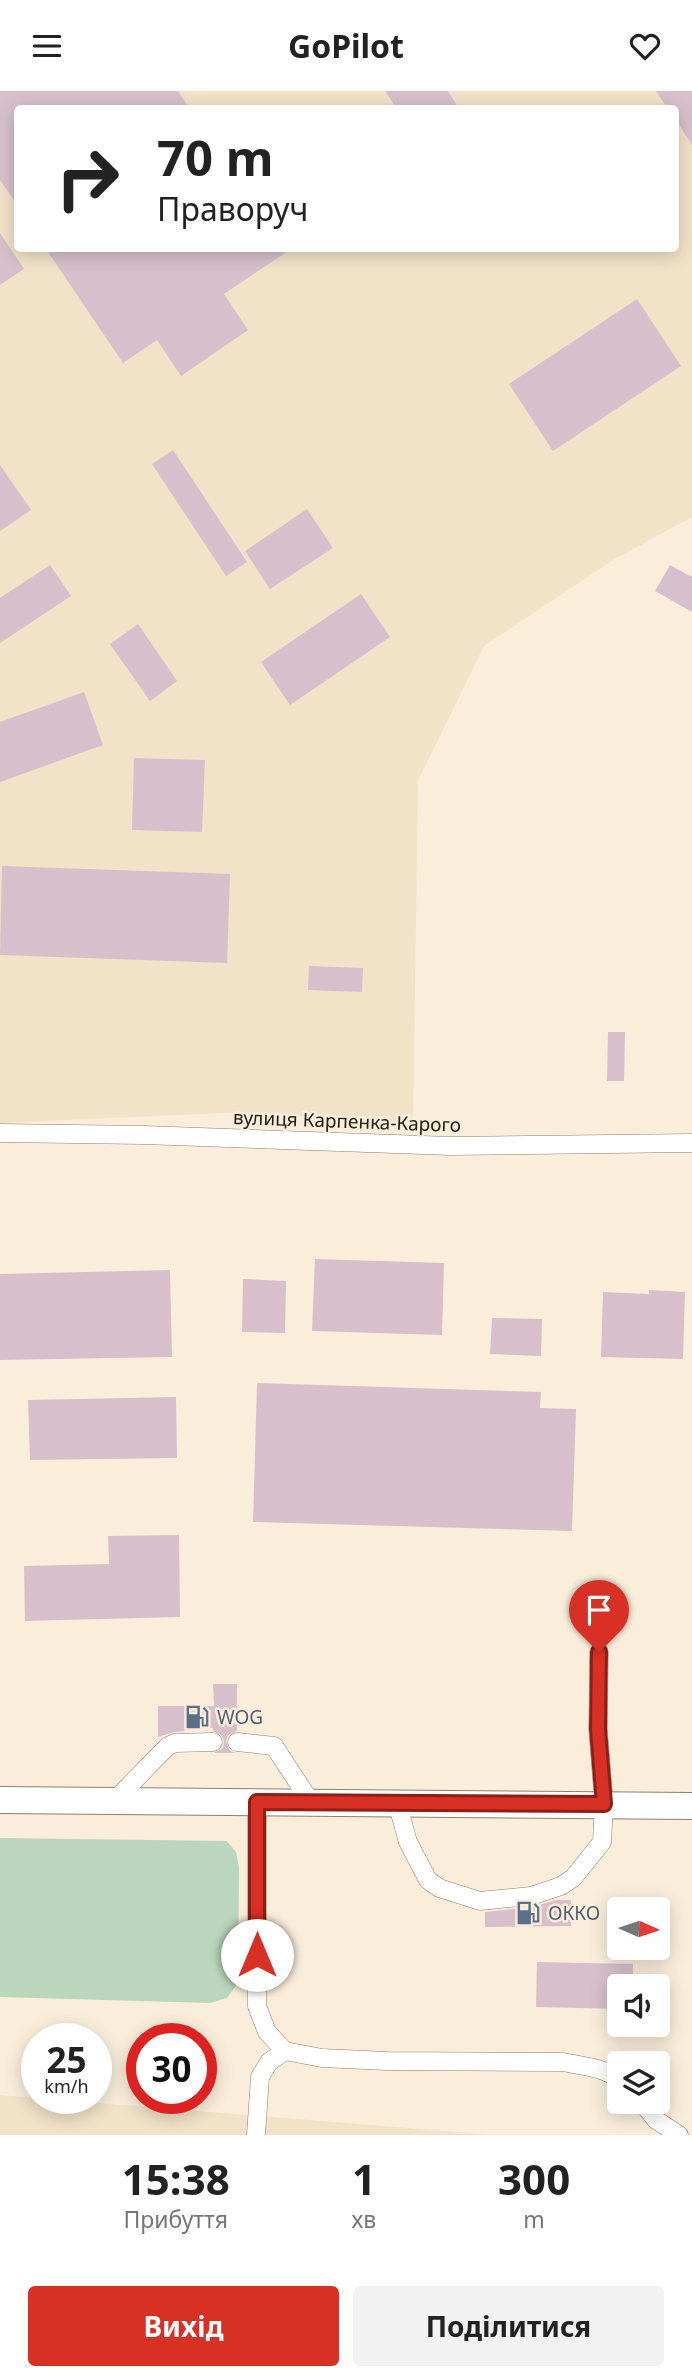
<!DOCTYPE html>
<html lang="uk">
<meta charset="utf-8">
<style>
body{margin:0;font-family:"Noto Sans",sans-serif;background:#f2f2f2;color:#222;height:100vh;display:flex;flex-direction:column;font-size:26px;white-space:nowrap}
*{box-sizing:border-box;margin:0}
p{font-size:23px;color:#767676}
.icon{flex:none;width:38px;height:38px;fill:none;stroke:currentColor;stroke-width:2;stroke-linecap:round;stroke-linejoin:round}
.map{position:relative;height:2044px;overflow:hidden}
.sheet{display:flex;flex-direction:column;background:#fff;flex:1}
.sheet>*{flex:none}
.banner{position:absolute;left:14px;top:14px;width:665px;height:147px;border-radius:7px;box-shadow:0 4px 18px #0003;background:#fff;color:#222;overflow:hidden}
.needle{width:46px;rotate:93deg}
.tools{position:absolute;left:607px;top:1806px;display:grid;gap:14px}
.tools a{display:grid;place-items:center;width:63px;height:63px;border-radius:7px;background:#fff;box-shadow:0 4px 18px #0003;font-size:35px}
.speed{position:absolute;left:21px;top:1932px;display:flex;gap:14px;font-size:35px;font-weight:700;text-align:center}
.speed>*{display:grid;place-content:center;width:91px;height:91px;border-radius:50%;background:#fff;box-shadow:0 4px 18px #0003;line-height:1}
.speed small{font-size:18px;font-weight:400}
.speed .limit{border:10px solid #d22;background:#fff;color:#111}
.pin{position:absolute;display:grid;place-items:center;width:60px;height:60px;color:#fff;margin:-72px -30px;border-radius:50% 50% 50% 0;rotate:-45deg;box-shadow:0 0 7px #0007}
.pin .icon{rotate:45deg}
.me{position:absolute;width:77px;margin:-38px;rotate:0deg;stroke-linejoin:round;filter:drop-shadow(0 0 5px #0008)}
.turn{display:flex;align-items:center;gap:24px;height:147px;padding:0 28px;font-size:32px}
.turn .icon{width:91px;height:91px;stroke-width:2.5}
.turn b{display:block;font-size:49px;line-height:60px}
.eta{display:flex;justify-content:space-evenly;align-items:center;height:119px;text-align:center}
.eta b{font-size:42px;font-weight:700;line-height:49px}
.cta{display:flex;gap:14px;margin-top:auto;padding:14px 28px}
.cta a{flex:1;height:80px;border-radius:7px;background:#d93025;color:#fff;font-size:28px;font-weight:700;line-height:80px;text-align:center}
.cta a+a{background:#f2f2f2;color:#222}
header{display:flex;justify-content:space-between;align-items:center;height:91px;padding:0 28px;background:#fff;font-size:32px;font-weight:700}
.map>svg:first-child{display:block}
.built{fill:#f2e2c8;fill-rule:evenodd}
.green{fill:#bad6bc}
.building{fill:#d7c0cb}
.lines{fill:none;stroke-linecap:round;stroke-linejoin:round}
.minor-casing{stroke:#8b806e;stroke-width:19}
.highway-casing{stroke:#8b806e;stroke-width:28}
.minor{stroke:#fff;stroke-width:18}
.highway{stroke:#fff;stroke-width:26}
.route-casing{stroke:#8d1f18;stroke-width:18}
.route{stroke:#d93025;stroke-width:12}
.labels{text-anchor:middle;stroke-width:5;stroke-linejoin:round;paint-order:stroke}
.street-label{font-size:19px;fill:#242019;stroke:#faeedb}
.service-label{font-size:19px;fill:#4e5e75;stroke:#faeedb;text-anchor:start}
</style>
<header><svg class="icon" aria-label="menu" viewBox="0 0 24 24"><path d="M4 6h16M4 12h16M4 18h16"/></svg>GoPilot<svg class="icon" aria-label="heart" viewBox="0 0 24 24"><path d="M12 20l-8-8c-3-5 5-10 8-4 3-6 11-1 8 4z"/></svg></header>
<div class="map">
<svg width="692" height="2044" viewBox="0 0 692 2044">
<rect width="100%" height="100%" fill="#faeedb"/>
<!-- built -->
<g class="built">
<path d="M0,0h692v426l-79,43 -129,86 -66,135 -5,345 -168,-14 -245,11zM18,18h658v140h-658z"/>
<polygon points="0,2004 37,2007 494,2044 0,2044"/>
</g>
<!-- green -->
<polygon class="green" points="0,1747 227,1750 236,1761 239,1776 238,1892 227,1907 210,1912 0,1906"/>
<!-- building -->
<g class="building">
<polygon points="0,0 178,0 190,18 18,18 18,115 0,89"/>
<polygon points="385,0 448,0 459,18 397,18"/>
<polygon points="656,0 692,0 692,54 676,29 676,18 668,18"/>
<polygon points="0,142 24,178 0,194"/>
<polygon points="46,158 291,158 224,203 248,239 181,285 157,249 123,272"/>
<polygon points="637,208 681,275 553,360 509,293"/>
<polygon points="173,359 247,471 226,485 152,373"/>
<polygon points="0,374 31,419 0,440"/>
<polygon points="307,418 333,457 270,498 245,460"/>
<polygon points="50,474 71,505 0,552 0,507"/>
<polygon points="670,474 692,486 692,521 655,500"/>
<polygon points="361,503 390,546 290,614 261,571"/>
<polygon points="138,533 177,590 150,610 110,553"/>
<polygon points="84,601 103,654 0,691 0,631"/>
<polygon points="134,667 205,669 202,741 132,739"/>
<polygon points="2,775 230,783 227,872 0,864"/>
<polygon points="309,875 363,877 362,901 308,899"/>
<polygon points="608,941 625,941 624,990 607,990"/>
<polygon points="315,1168 444,1172 442,1244 312,1240"/>
<polygon points="170,1179 172,1266 0,1269 0,1183"/>
<polygon points="243,1188 286,1190 285,1242 242,1241"/>
<polygon points="649,1199 685,1201 683,1268 601,1266 603,1201 649,1203"/>
<polygon points="492,1227 542,1228 541,1265 490,1263"/>
<polygon points="257,1292 541,1301 540,1317 576,1318 572,1440 253,1431"/>
<polygon points="176,1306 177,1367 30,1369 28,1309"/>
<polygon points="179,1444 180,1526 25,1530 24,1475 109,1473 108,1445"/>
<polygon points="213,1593 237,1593 237,1640 228,1644 226,1650 230,1660 236,1662 214,1662 223,1657 224,1650 222,1645 213,1640 213,1637 186,1637 186,1640 174,1641 158,1646 158,1615 214,1615"/>
<polygon points="556,1809 571,1809 571,1835 485,1836 485,1821 532,1816"/>
<polygon points="537,1871 633,1873 633,1895 620,1895 620,1918 536,1916"/>
</g>
<g class="lines">
<!-- minor casing -->
<g class="minor-casing">
<g id="minor">
<polyline points="0,1042 144,1044 451,1055 692,1052"/>
<polyline points="237,1651 274,1655 310,1710"/>
<polyline points="116,1708 168,1655 175,1652 213,1651"/>
<path d="M257,1711v204l10,26 18,19 37,7 65,3 176,1c19,4 41,5 57,18"/>
<polyline points="397,1711 408,1751 428,1789 439,1797 480,1810 531,1805 561,1795 573,1787 602,1751 604,1713 598,1638 599,1561"/>
<polyline points="642,2011 656,2029 679,2044"/>
<polyline points="256,2044 260,1986 269,1971 285,1960"/>
</g>
</g>
<!-- highway casing -->
<g class="highway-casing">
<polyline id="highway" points="0,1709 692,1715"/>
</g>
<!-- minor -->
<use href="#minor" class="minor"/>
<!-- highway -->
<use href="#highway" class="highway"/>
</g>
<g class="lines">
<!-- route casing -->
<g class="route-casing">
<polyline id="route" points="257,1864 257,1711 604,1713 598,1638 599,1561"/>
</g>
<!-- route -->
<use href="#route" class="route"/>
</g>
<!-- icons -->
<defs>
<g id="fuel-bare" transform="scale(1.89)"><path d="M-5.5-6h7V0h2V4h1.3V-2.5L3-4.5l.8-.8L6-3V5H2.5V1h-1V6h-7ZM-4.2-4.7v3.2H.2V-4.7Z" fill="#5c6f8a" stroke="#faeedb" stroke-width="2.5" paint-order="stroke"/></g>
</defs>
<g fill-rule="evenodd">
<use href="#fuel-bare" x="197" y="1626"/>
<use href="#fuel-bare" x="528" y="1822"/>
</g>
<g class="labels">
<!-- street labels -->
<g class="street-label">
<text transform="translate(347 1030) rotate(2)" y="7">вулиця Карпенка-Карого</text>
</g>
<!-- service labels -->
<g class="service-label">
<text x="217" y="1633">WOG</text>
<text x="548" y="1829">ОККО</text>
</g>
</g>
</svg>
<div class="tools">
<a><svg class="needle" viewBox="-14 -14 28 28"><path d="M0-13l5 13h-10z" fill="#e53935"/><path d="M0 13l5-13h-10z" fill="#767676"/></svg></a>
<a><svg class="icon" aria-label="sound" viewBox="0 0 24 24"><path d="M4 9h4l5-4v14l-5-4H4zM17 9q2 3 0 6"/></svg></a>
<a><svg class="icon" aria-label="layers" viewBox="0 0 24 24"><path d="M12 4l9 5-9 5-9-5zM3 14l9 5 9-5"/></svg></a>
</div>
<div class="speed"><div>25<small>km/h</small></div><div class="limit">30</div></div>
<div class="pin" style="left:599px;top:1561px;background:#d93025"><svg class="icon" aria-label="arrive" viewBox="0 0 24 24"><path d="M6 21V4h12l-3 4 3 4H6"/></svg></div>
<svg class="me" style="left:257px;top:1864px" viewBox="-20 -20 40 40"><circle r="19" fill="#fff"/><path d="M0-13L10 11 0 6-10 11z" fill="#d93025"/></svg>
<div class="banner">
<div class="turn"><svg class="icon" aria-label="right" viewBox="0 0 24 24"><path d="M7 20v-9h11M14 6l5 5-5 5"/></svg><div><b>70 m</b>Праворуч</div></div>
</div>
</div>
<section class="sheet">
<div class="eta">
<div><b>15:38</b><p>Прибуття</p></div>
<div><b>1</b><p>хв</p></div>
<div><b>300</b><p>m</p></div>
</div>
<div class="cta"><a>Вихід</a><a>Поділитися</a></div>
</section>
